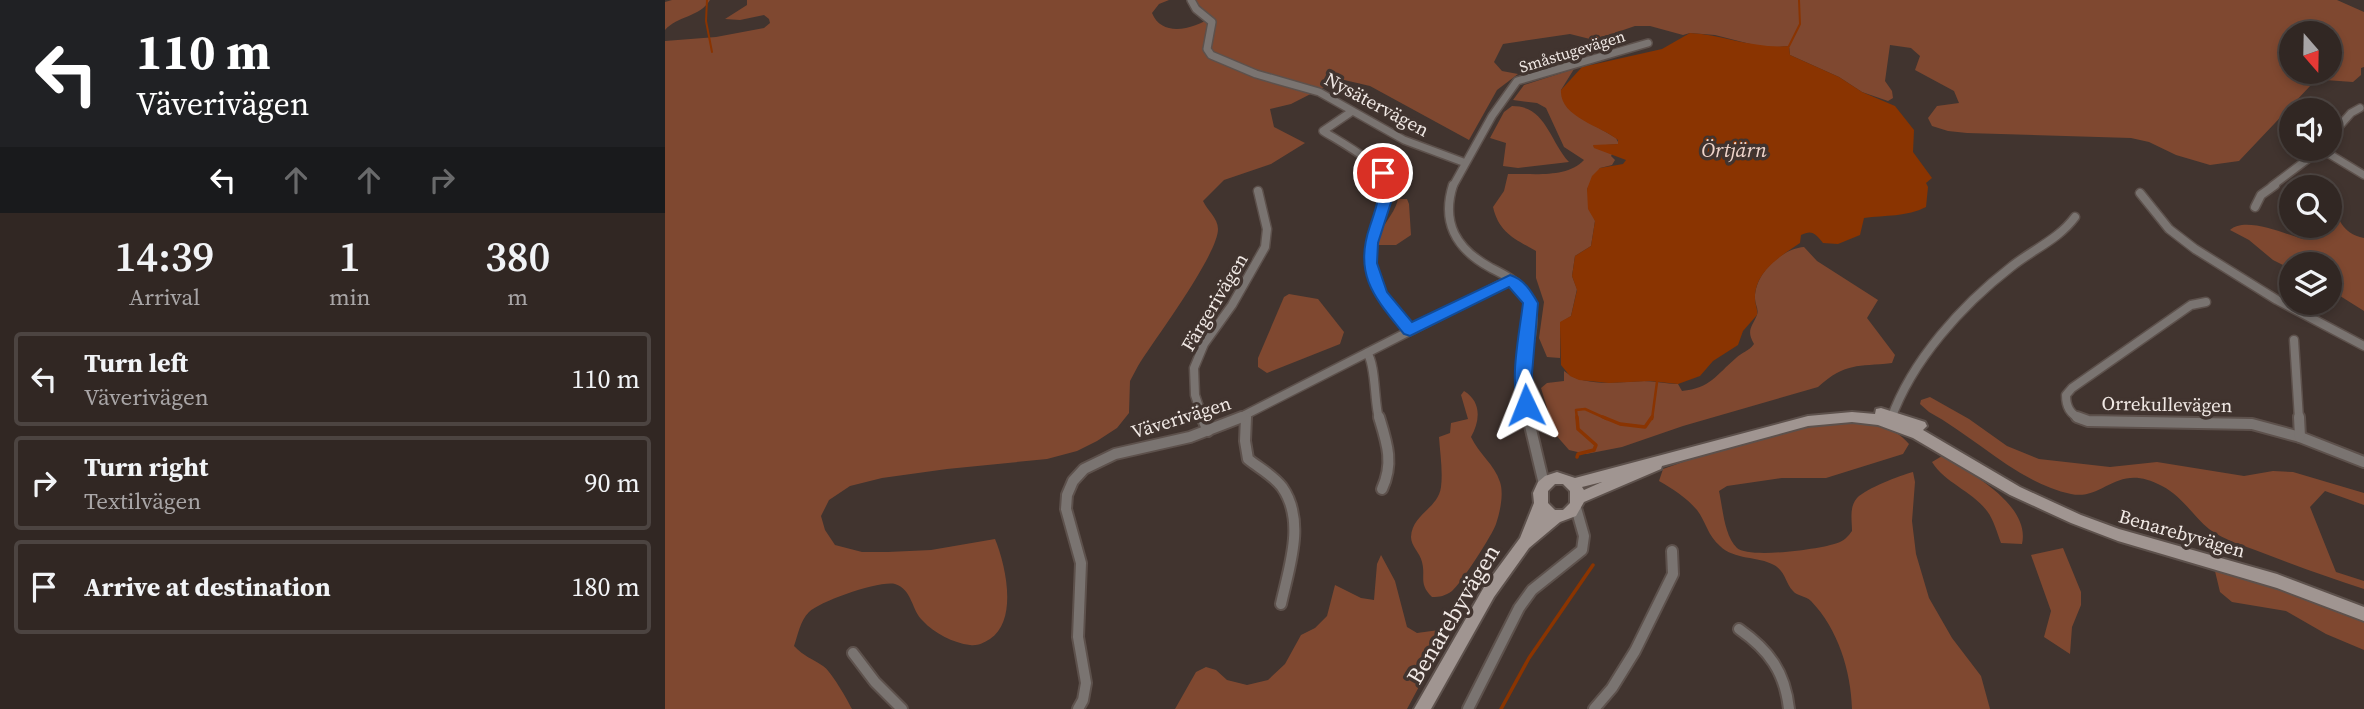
<!DOCTYPE html>
<meta charset="utf-8">
<style>
body{margin:0;font-family:"Source Serif 4",serif;background:#3d3330;color:#f1f3f6;height:100vh;display:flex;flex-direction:column;font-size:26px;white-space:nowrap}
*{box-sizing:border-box;margin:0}
p{font-size:23px;color:#a8a5a6}
.icon{flex:none;width:38px;height:38px;fill:none;stroke:currentColor;stroke-width:2;stroke-linecap:round;stroke-linejoin:round}
.map{position:relative;flex:1;overflow:hidden}
.details{display:flex;flex-direction:column;background:#312723;width:665px}
.details>*{flex:none}
.top-card{background:#202124;color:#fff;overflow:hidden}
.needle{width:46px;rotate:160deg}
.controls{position:absolute;left:1614px;top:21px;display:grid;gap:14px}
.controls a{display:grid;place-items:center;width:63px;height:63px;border-radius:50%;background:#312723;box-shadow:0 4px 10px #0003,0 0 0 2px #4c4441;font-size:35px}
.pin{position:absolute;display:grid;place-items:center;width:60px;height:60px;color:#fff;margin:-30px;border:4px solid #fff;border-radius:50%;box-shadow:0 2px 7px #0007}
.me{position:absolute;width:77px;margin:-38px;rotate:358deg;stroke-linejoin:round;filter:drop-shadow(0 0 5px #0008)}
.turn{display:flex;align-items:center;gap:24px;height:147px;padding:0 21px;font-size:32px}
.turn .icon{width:91px;height:91px;stroke-width:2.5}
.turn b{display:block;font-size:49px;line-height:60px}
.lanes{display:flex;align-items:center;height:66px;padding:0 21px;background:#0003;justify-content:center;gap:35px;direction:ltr}
.lanes .off{opacity:.35}
.eta{display:flex;justify-content:space-evenly;align-items:center;height:119px;text-align:center}
.eta b{font-size:42px;font-weight:600;line-height:49px}
ul{padding:0;list-style:none}
li{display:flex;align-items:center;gap:21px;height:94px;margin:0 14px 10px;padding:0 7px;border:4px solid #4c4441;border-radius:7px}
li div{flex:1}
li b{display:block;font-size:26px}
li em{font-style:normal}
main{display:flex;flex:1;min-height:0}
.map>svg:first-child{display:block}
.green{fill:#7f4830;fill-rule:evenodd}
.water{fill:#8a3401}
.lines{fill:none;stroke-linecap:round;stroke-linejoin:round}
.stream-far2{stroke:#8a3401;stroke-width:2}
.stream-far1{stroke:#8a3401;stroke-width:2.5}
.stream{stroke:#8a3401;stroke-width:3.5}
.street-far2-casing{stroke:#5d514c;stroke-width:10}
.street-far1-casing{stroke:#5d514c;stroke-width:11}
.street-casing{stroke:#5d514c;stroke-width:14}
.secondary-casing{stroke:#5d514c;stroke-width:4}
.street-far2{stroke:#7a7471;stroke-width:7}
.street-far1{stroke:#7a7471;stroke-width:8}
.street{stroke:#7a7471;stroke-width:10}
.secondary{fill:#a09591;fill-rule:evenodd}
.route{fill:#1a73e8;stroke:#114b97;stroke-width:2}
.labels{text-anchor:middle;stroke-width:7;stroke-linejoin:round;paint-order:stroke}
.far-street-label{font-size:16px;fill:#f1e9e5;stroke:#41342f}
.street-label{font-size:19px;fill:#f1e9e5;stroke:#41342f}
.water-label{font-size:21px;font-style:italic;fill:#efd5cb;stroke:#41342f}
.near-street-label{font-size:23px;fill:#f1e9e5;stroke:#41342f}
</style>
<main>
<section class="details">
<div class="top-card">
<div class="turn"><svg class="icon" aria-label="left" viewBox="0 0 24 24"><path d="M17 20v-9H6M10 6l-5 5 5 5"/></svg><div><b>110 m</b>Väverivägen</div></div>
<div class="lanes"><svg class="icon" aria-label="left" viewBox="0 0 24 24"><path d="M17 20v-9H6M10 6l-5 5 5 5"/></svg><svg class="icon off" aria-label="ahead" viewBox="0 0 24 24"><path d="M12 20V5M6 11l6-6 6 6"/></svg><svg class="icon off" aria-label="ahead" viewBox="0 0 24 24"><path d="M12 20V5M6 11l6-6 6 6"/></svg><svg class="icon off" aria-label="right" viewBox="0 0 24 24"><path d="M7 20v-9h11M14 6l5 5-5 5"/></svg></div>
</div>
<div class="eta">
<div><b>14:39</b><p>Arrival</p></div>
<div><b>1</b><p>min</p></div>
<div><b>380</b><p>m</p></div>
</div>
<ul>
<li><svg class="icon" aria-label="left" viewBox="0 0 24 24"><path d="M17 20v-9H6M10 6l-5 5 5 5"/></svg><div><b>Turn left</b><p>Väverivägen</p></div><em>110 m</em></li>
<li><svg class="icon" aria-label="right" viewBox="0 0 24 24"><path d="M7 20v-9h11M14 6l5 5-5 5"/></svg><div><b>Turn right</b><p>Textilvägen</p></div><em>90 m</em></li>
<li><svg class="icon" aria-label="arrive" viewBox="0 0 24 24"><path d="M6 21V4h12l-3 4 3 4H6"/></svg><div><b>Arrive at destination</b></div><em>180 m</em></li>
</ul>
</section>
<div class="map">
<svg width="1699" height="709" viewBox="0 0 1699 709">
<rect width="100%" height="100%" fill="#41342f"/>
<!-- green -->
<g class="green">
<path d="M7,0h38c-10,17 -33,16 -45,30v-28z"/>
<path d="M82,0h422l-10,4 -7,9c10,25 42,16 60,4l-19,-17h1144l27,12v55l-3,1v7l-8,7 -28,-2 -14,5 -72,76 -29,4 -34,-10 -27,-13 -18,-4 -164,-5 -19,-2 -16,-5 -4,-8 9,-12 22,-3 -5,-12 -39,-21 5,-14 -9,-8 -21,-3 -5,36 7,10 1,7 -5,3 -26,-9 -23,-15 -49,-22 -1,-9 -23,2 -51,-13 -25,-2 -7,2 -33,-9h-15l-41,14 -24,-6 -67,10 -9,18 8,9 16,3 -21,16 -28,50 -99,-54 -30,-7 -49,25 -21,5 4,18 31,16 -34,21 -47,16 -21,21c4,9 15,17 15,28 0,26 -64,111 -80,137l-8,15 -1,32 -12,15 -20,13 -20,10 -30,8 -100,10 -65,9 -32,8 -21,14 -8,16 4,14 10,15 27,7h26l43,-2 64,-11c11,27 23,81 -5,100 -7,4 -12,7 -20,6 -17,-2 -36,-12 -47,-24 -12,-11 -10,-31 -28,-37 -14,-4 -75,17 -86,28 -9,9 -11,23 -15,34 11,11 17,12 29,20 8,5 24,33 29,43h-187v-668l51,-4 48,-9 6,-5 -1,-4 -5,-4 -24,5 -15,-1 22,-14zM1626,33h38v39h-38z"/>
<path d="M909,69l-13,21 14,24 41,24 3,6 -26,2 19,8 -1,2 4,4 -3,5 -12,3 -13,21 8,32 -4,25 -16,10 -3,20 5,13 -6,27 -11,7v35l-13,-1 -8,-19 5,-36 -8,-24v-27c-21,-12 -37,-18 -43,-44l11,-16 4,-17c24,-1 58,5 76,-14l-20,-13 -18,-39 -9,-5 -24,-3 11,-15z"/>
<path d="M847,106c34,0 37,34 57,56l-51,6 -15,-2 3,-23 -16,-5 14,-26z"/>
<path d="M1668,197c4,21 8,36 31,41v73l-35,-22v-25h-38v5l-18,-9 -24,-20 -19,-10c15,-14 55,4 73,9l8,-3 -2,-10h20v-28z"/>
<path d="M733,199h9l2,5 2,31 -15,10h-18c-1,-17 16,-28 20,-46z"/>
<path d="M1139,247l13,14 61,39 -11,18 28,37 -3,8c-35,4 -46,-1 -74,24l-135,39 -61,21 -36,7 -17,-4 -14,-16 -14,-46 6,-5 17,-2v-10c21,17 55,11 80,10 11,0 22,3 34,3l4,7c29,-3 34,-16 54,-33 6,-6 12,-6 18,-14 -8,-14 -2,-17 3,-29 2,-7 -2,-10 -2,-16 -1,-25 26,-50 49,-52z"/>
<polygon points="624,294 653,299 679,332 675,344 602,373 593,367 593,358 619,297"/>
<path d="M799,391c18,11 16,30 7,46 8,17 23,27 29,45 4,12 0,30 -4,42 -3,10 -36,61 -44,67 -7,5 -12,6 -20,6 -14,-14 -6,-20 -10,-35 -2,-9 -11,-16 -11,-25 1,-23 27,-28 30,-50 2,-16 -1,-34 -2,-50l11,-4 1,-10 17,-4 -7,-24z"/>
<path d="M1265,397l39,22 38,27 32,13 71,8 47,-5 87,14 29,-5 20,1 71,21v12l-39,-14 -15,16 26,65 28,9v8c-34,-11 -67,-23 -101,-36 -17,-7 -38,-12 -54,-24 -16,-13 -27,-33 -47,-43 -45,-25 -58,15 -91,8 -54,-12 -94,-56 -142,-82l-9,-8 1,-4z"/>
<path d="M1180,420c23,4 49,5 64,24l-6,10 -77,24h-44l-55,8 -8,5c4,18 5,44 18,57 12,11 88,1 103,-6 5,-2 9,-7 12,-11 0,-11 -3,-24 5,-33 10,-10 42,-22 56,-26l2,10 -3,39 4,33 13,44 23,40 29,38 9,33h-138c-1,-38 -14,-80 -41,-108 -5,-5 -14,-5 -18,-10 -8,-8 -7,-19 -19,-26 -16,-9 -40,-5 -54,-19 -12,-10 -14,-24 -23,-36 -10,-12 -24,-21 -38,-29l4,-12 51,-18 113,-29z"/>
<path d="M1277,456c28,16 89,49 80,88l-21,-1c-4,-10 -7,-23 -14,-32 -15,-20 -42,-28 -55,-49z"/>
<polygon points="1398,548 1416,592 1416,605 1407,627 1405,654 1379,637 1386,611 1366,555"/>
<polygon points="716,555 730,581 742,627 752,633 774,630 778,642 742,709 510,709 531,672 541,667 551,670 562,680 582,685 603,680 620,664 636,635 650,628 662,616 670,585 696,598 709,600 712,564"/>
<polygon points="1549,567 1619,589 1699,621 1699,650 1661,634 1621,611 1567,602 1555,592"/>
</g>
<!-- water -->
<path class="water" d="M1025,33c34,2 64,16 99,13l1,9 49,22 23,15 33,14 19,24 -1,22 19,26 -6,5 2,4 -2,20c-19,10 -41,8 -62,11l-4,17 -22,9 -15,-1c-7,-9 -11,-14 -22,-8l-1,8c-19,13 -45,28 -45,55 0,7 3,10 2,17l-14,16 -5,14 -25,16 -13,15 -22,8 -28,-3 -41,2 -30,-3 -9,-4 -9,-11 -1,-38v-5l11,-6 6,-26 -5,-14 3,-20 16,-10 4,-25 -7,-12 -1,-20 5,-13 8,-8 23,-4 3,-4 -32,-12 -1,-3 25,-1v-4c-17,-14 -59,-23 -57,-50l21,-23 80,-18z"/>
<g class="lines">
<!-- stream-far2 -->
<g class="stream-far2">
<polyline points="42,0 41,21 47,52"/>
<polyline points="1124,46 1135,24 1134,0"/>
</g>
<!-- stream-far1 -->
<g class="stream-far1">
<polyline points="912,419 911,410 920,409 942,419"/>
<polyline points="987,419 992,382"/>
</g>
<!-- stream -->
<g class="stream">
<polyline points="912,417 913,429 931,445 929,450 913,454 912,457"/>
<polyline points="938,417 955,424 980,427 987,417"/>
<polyline points="836,709 864,658 928,565"/>
</g>
<!-- street-far2 casing -->
<g class="street-far2-casing">
<g id="street-far2">
<polyline points="526,0 531,9 547,22 542,49 546,55 591,74 654,92 739,140 798,162"/>
<path d="M686,112l-28,19c17,11 62,34 65,55"/>
<polyline points="1664,138 1686,113 1695,108"/>
<polyline points="1656,149 1699,175"/>
<polyline points="788,186 827,116 852,81 983,43"/>
<polyline points="1607,186 1656,149"/>
</g>
</g>
<!-- street-far1 casing -->
<g class="street-far1-casing">
<g id="street-far1">
<path d="M723,185c0,15 -7,28 -11,42 -15,46 2,70 33,103"/>
<path d="M788,185c-12,38 3,64 38,83 12,6 26,13 34,24 17,23 0,59 -1,84 0,14 2,29 5,43"/>
<polyline points="1475,193 1504,229 1530,249 1612,300 1699,346"/>
<polyline points="1590,207 1596,195 1610,185"/>
<polyline points="1629,340 1634,419"/>
<path d="M702,353c9,11 7,49 12,66"/>
<polyline points="538,419 530,395 529,368 539,344 567,305 600,247 602,229 593,191"/>
<polyline points="572,419 845,280"/>
<polyline points="581,419 581,415"/>
<path d="M1226,419c21,-59 71,-114 120,-152 21,-17 48,-28 64,-50"/>
<path d="M1416,419c-11,-5 -15,-12 -15,-24l6,-7 119,-83 15,-3"/>
</g>
</g>
<!-- street casing -->
<g class="street-casing">
<g id="street">
<polyline points="537,417 543,431"/>
<path d="M581,417l-1,24 3,18c11,9 25,16 34,28 24,34 7,80 -1,117"/>
<path d="M714,417c8,26 15,46 3,72"/>
<polyline points="863,417 879,484"/>
<polyline points="1412,417 1423,421 1587,424 1635,437 1699,462"/>
<polyline points="1634,417 1635,437"/>
<polyline points="1225,422 1227,417"/>
<path d="M1074,629c30,21 46,43 50,80"/>
<polyline points="188,653 210,682 237,709"/>
<polyline points="413,709 418,700 421,683 413,637 416,563 401,509 402,495 408,481 419,469 450,454 525,437 577,417"/>
<polyline points="803,709 854,608 867,590 917,550 919,536 911,508"/>
<polyline points="929,709 947,688 970,651 1008,574 1007,551"/>
</g>
</g>
<!-- secondary casing -->
<g class="secondary-casing">
<path id="secondary" d="M1216,408l44,14 2,4 -4,4 97,57 61,28 38,14 158,45 87,33v14l-87,-33 -159,-47 -47,-18 -61,-28 -97,-57 -35,-13 -26,-3 -44,4 -146,40 -1,3 -77,33 -8,14 -16,6 -31,26 -35,49 -63,112h-17l70,-122 36,-49 14,-35 -1,-10 5,-11 7,-6 12,-4 18,6 233,-62 44,-4 23,2 1,-5zM937,482l-18,8 -2,-3zM890,484h8l7,7v12l-7,7h-8l-7,-7v-12z"/>
</g>
<!-- street-far2 -->
<use href="#street-far2" class="street-far2"/>
<!-- street-far1 -->
<use href="#street-far1" class="street-far1"/>
<!-- street -->
<use href="#street" class="street"/>
<!-- secondary -->
<use href="#secondary" class="secondary"/>
</g>
<!-- route -->
<path class="route" d="M718,169l7,4 4,20 -16,50 -1,20 10,29 25,30 98,-47c14,4 21,16 28,28l-6,71 2,31 -2,4h-12c-12,-24 0,-79 3,-106l-14,-16 -99,49 -6,-2c-29,-36 -51,-59 -34,-108 7,-21 11,-30 7,-53z"/>
<g class="labels">
<!-- far-street labels -->
<g class="far-street-label">
<text transform="translate(907 51) rotate(-17)" y="6">Småstugevägen</text>
</g>
<!-- street labels -->
<g class="street-label">
<text transform="translate(712 104) rotate(28)" y="7">Nysätervägen</text>
<text transform="translate(549 302) rotate(-59)" y="7">Färgerivägen</text>
<text transform="translate(1502 404) rotate(1)" y="7">Orrekullevägen</text>
<text transform="translate(516 417) rotate(-17)" y="7">Väverivägen</text>
<text transform="translate(1517 533) rotate(16)" y="7">Benarebyvägen</text>
</g>
<!-- water labels -->
<g class="water-label">
<text x="1069" y="157">Örtjärn</text>
</g>
<!-- near-street labels -->
<g class="near-street-label">
<text transform="translate(788 614) rotate(-59)" y="8">Benarebyvägen</text>
</g>
</g>
</svg>
<div class="controls">
<a><svg class="needle" viewBox="-14 -14 28 28"><path d="M0-13l5 13h-10z" fill="#e53935"/><path d="M0 13l5-13h-10z" fill="#a8a5a6"/></svg></a>
<a><svg class="icon" aria-label="sound" viewBox="0 0 24 24"><path d="M4 9h4l5-4v14l-5-4H4zM17 9q2 3 0 6"/></svg></a>
<a><svg class="icon" aria-label="search" viewBox="0 0 24 24"><circle cx="10" cy="10" r="6"/><path d="M15 15l6 6"/></svg></a>
<a><svg class="icon" aria-label="layers" viewBox="0 0 24 24"><path d="M12 4l9 5-9 5-9-5zM3 14l9 5 9-5"/></svg></a>
</div>
<div class="pin" style="left:718px;top:173px;background:#d93025"><svg class="icon" aria-label="arrive" viewBox="0 0 24 24"><path d="M6 21V4h12l-3 4 3 4H6"/></svg></div>
<svg class="me" style="left:861px;top:405px" viewBox="-20 -20 40 40"><path d="M0-17L14 15 0 8-14 15z" fill="#1a73e8" stroke="#fff" stroke-width="4"/></svg>
</div>
</main>
